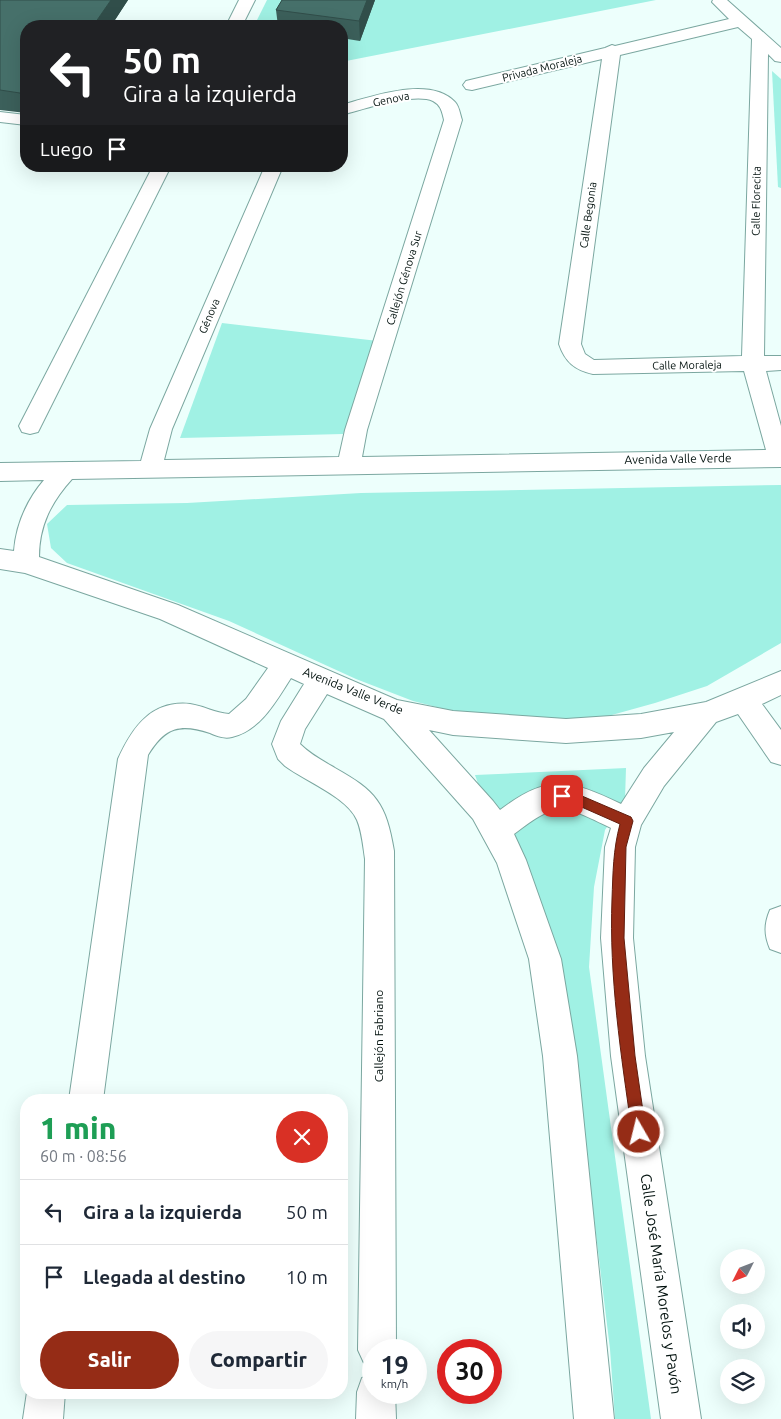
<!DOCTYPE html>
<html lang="es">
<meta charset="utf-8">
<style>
body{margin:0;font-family:Ubuntu,sans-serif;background:#f6f6f7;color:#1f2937;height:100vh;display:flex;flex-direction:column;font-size:19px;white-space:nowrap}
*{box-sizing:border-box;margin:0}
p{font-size:16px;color:#747a83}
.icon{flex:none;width:28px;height:28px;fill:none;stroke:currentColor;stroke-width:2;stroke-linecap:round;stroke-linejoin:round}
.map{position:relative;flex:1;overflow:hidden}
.panel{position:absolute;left:20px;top:1094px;width:328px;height:305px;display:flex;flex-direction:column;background:#fff;border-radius:20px;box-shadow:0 5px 20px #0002}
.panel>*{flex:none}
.top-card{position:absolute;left:20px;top:20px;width:328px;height:152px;border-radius:20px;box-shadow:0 5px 20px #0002;background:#202124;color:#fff;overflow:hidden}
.needle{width:32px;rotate:228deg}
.tools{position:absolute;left:720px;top:1249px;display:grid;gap:10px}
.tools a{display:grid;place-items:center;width:45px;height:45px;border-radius:50%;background:#fff;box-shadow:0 5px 20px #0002;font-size:25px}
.speed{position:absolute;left:362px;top:1339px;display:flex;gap:10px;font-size:25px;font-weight:700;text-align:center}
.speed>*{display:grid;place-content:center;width:65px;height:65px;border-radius:50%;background:#fff;box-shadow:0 5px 20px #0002;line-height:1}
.speed small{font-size:12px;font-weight:400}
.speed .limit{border:8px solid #d22;background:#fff;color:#111}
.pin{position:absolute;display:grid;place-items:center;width:42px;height:42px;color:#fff;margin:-21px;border-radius:10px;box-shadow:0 2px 8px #0006}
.me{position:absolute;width:55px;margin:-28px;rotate:352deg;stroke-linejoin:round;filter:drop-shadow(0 0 4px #0008)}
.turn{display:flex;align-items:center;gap:18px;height:105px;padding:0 20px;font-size:22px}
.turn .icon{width:65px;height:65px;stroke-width:2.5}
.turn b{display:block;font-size:35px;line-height:42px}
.then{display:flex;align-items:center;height:48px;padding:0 20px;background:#0003;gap:10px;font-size:19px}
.round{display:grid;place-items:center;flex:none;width:52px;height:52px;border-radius:26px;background:#f6f6f7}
.summary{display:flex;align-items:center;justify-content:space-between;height:85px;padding:0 20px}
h1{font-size:30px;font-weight:800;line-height:38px;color:#1e9e55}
.button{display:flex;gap:10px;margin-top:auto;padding:10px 20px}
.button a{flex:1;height:58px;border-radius:30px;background:#952c16;color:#fff;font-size:20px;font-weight:800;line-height:58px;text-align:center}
.button a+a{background:#f6f6f7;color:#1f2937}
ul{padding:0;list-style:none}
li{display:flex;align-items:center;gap:15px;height:65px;padding:0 20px;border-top:1px solid #e0e1e3}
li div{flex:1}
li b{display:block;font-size:19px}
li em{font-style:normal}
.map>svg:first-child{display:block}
.green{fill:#a0f1e4}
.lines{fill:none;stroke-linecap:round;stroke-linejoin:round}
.minor-casing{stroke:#7ba7a0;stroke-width:2}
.minor{fill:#fff;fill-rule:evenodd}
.wall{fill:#3c605b}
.shaded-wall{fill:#314e4a}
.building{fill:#46706a;stroke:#314e4a}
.route{fill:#952c16;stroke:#611d0e}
.labels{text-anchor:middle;stroke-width:4;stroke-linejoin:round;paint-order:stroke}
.far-street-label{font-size:11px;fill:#02110e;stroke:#fff}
.street-label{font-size:12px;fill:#02110e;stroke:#fff}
.near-street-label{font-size:15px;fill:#02110e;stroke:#fff}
</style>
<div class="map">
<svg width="781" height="1419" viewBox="0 0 781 1419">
<rect width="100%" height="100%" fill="#edfffc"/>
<!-- green -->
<g class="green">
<polygon points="267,0 656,0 341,62 341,26 254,26"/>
<polygon points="772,71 781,79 781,188 778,187"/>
<polygon points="222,323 378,341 343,434 180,438"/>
<polygon points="781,485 781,643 707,686 655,703 583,723 472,716 413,701 356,679 229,621 67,563 51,548 47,524 67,505 187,503 361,493"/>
<polygon points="626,768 625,800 605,830 594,887 589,967 651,1419 615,1419 610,1349 574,1055 475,775"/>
</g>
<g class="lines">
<!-- minor casing -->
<g class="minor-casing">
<g id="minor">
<polygon points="239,0 255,0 242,26 226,26"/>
<path d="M713,0h14l54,48v14l-6,-1 -7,-7 -4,302h17v14l-15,1 15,55v41l-709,12c-21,23 -33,47 -33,78l139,48 219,95 56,11 113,8 75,-5 65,-12 75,-31v24l-19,9 19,26v35l-10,-3 -33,-48 -22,8 -52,64 -23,39 -6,22 -2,91 12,118 56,363h-40l-50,-363 -10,-118 4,-91 6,-19c-50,-24 -52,-28 -97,6l12,26 35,99 16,97 37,363h-40l-31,-363 -14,-97 -32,-96 -24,-44 -89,-100 -57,-25 -22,35 -5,15c10,10 23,17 35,24 41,23 51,35 59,83l2,499h-22v18l-10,-5 -6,-13 7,-491c-2,-13 -3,-27 -8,-39 -10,-23 -52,-39 -72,-54l-7,-7 -6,-15 9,-23 23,-37 -13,-6c-15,23 -30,52 -59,59 -8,2 -15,-1 -22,-4 -30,-10 -45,-6 -62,22l-45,345h-34l49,-341c14,-31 33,-59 72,-55 14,2 25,9 39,10l17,-15 22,-31 -108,-49 -135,-46 -25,-4v-20l14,2c2,-26 13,-51 30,-71l-44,1v-18l141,-2 9,-32 115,-263h18l-111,263 -8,31 175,-3 6,-27 99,-310c-2,-8 -3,-15 -11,-19 -20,-9 -71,9 -92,14v-10c30,-8 89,-30 114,-3 4,4 5,12 7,18l-95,310 -5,27 404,-7 -22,-79 -151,3c-18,-4 -28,-12 -34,-30l43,-285 -130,31 -6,-1 -3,-4 3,-4 139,-33 7,-3 3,1 114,-27 -17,-17zM738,27l14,12 -10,317 -148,4 -9,-6 -4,-10 39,-289zM429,730l24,5 113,8 75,-5 33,-6 -30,36 -23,36c-52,-25 -73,-30 -121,6l-7,-9z"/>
<polygon points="0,112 26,115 26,125 0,122"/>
<polygon points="153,166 171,166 38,432 30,434 22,432 19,426"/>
<path d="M781,906v47l-11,-4c-6,-14 -6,-25 0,-39z"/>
<polygon points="374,1374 374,1392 395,1392 396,1419 356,1419 357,1392 362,1378"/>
<polygon points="27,1392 65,1392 63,1419 23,1419"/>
</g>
</g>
<!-- minor -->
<use href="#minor" class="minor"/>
</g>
<!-- wall -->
<g class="wall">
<polygon points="0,0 128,0 111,26 26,26 26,113 0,110"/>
<polygon points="282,0 375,0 360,41 341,38 341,26 278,26 276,10"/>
</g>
<!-- shaded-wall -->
<g class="shaded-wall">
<polygon points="111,0 128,0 111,26 93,26"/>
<polygon points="367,0 375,0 360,41 359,21"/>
</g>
<!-- building -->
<g class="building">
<polygon points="0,0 111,0 93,26 26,26 26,97 22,97 20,93 0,90"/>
<polygon points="282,0 367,0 359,21 276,10"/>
</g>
<!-- route -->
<path class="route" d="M562,791l20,5 49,21 2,4 -7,26 -2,91 11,118 11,76 -2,5 -5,2 -5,-2 -2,-5c-11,-77 -23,-155 -20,-233 1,-26 1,-49 8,-75l-43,-19 -19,-5 -2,-4 2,-4z"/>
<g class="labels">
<!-- far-street labels -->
<g class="far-street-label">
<text transform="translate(542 68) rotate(-14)" y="4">Privada Moraleja</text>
<text transform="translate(391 99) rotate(-12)" y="4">Genova</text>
<text transform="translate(756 201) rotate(-89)" y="4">Calle Florecita</text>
<text transform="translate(588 215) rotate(-82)" y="4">Calle Begonia</text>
<text transform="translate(404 278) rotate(-73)" y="4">Callejón Génova Sur</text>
<text transform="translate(209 316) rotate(-67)" y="4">Génova</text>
<text transform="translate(687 365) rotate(-1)" y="4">Calle Moraleja</text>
</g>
<!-- street labels -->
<g class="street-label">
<text transform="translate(678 459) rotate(-1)" y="4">Avenida Valle Verde</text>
<text transform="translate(353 691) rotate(22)" y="4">Avenida Valle Verde</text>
<text transform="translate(379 1036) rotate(-90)" y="4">Callejón Fabriano</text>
</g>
<!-- near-street labels -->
<g class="near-street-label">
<text transform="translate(661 1284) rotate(82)" y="5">Calle José María Morelos y Pavón</text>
</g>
</g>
</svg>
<div class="tools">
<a><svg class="needle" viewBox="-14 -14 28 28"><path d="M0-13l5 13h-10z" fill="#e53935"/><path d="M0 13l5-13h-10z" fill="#747a83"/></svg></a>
<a><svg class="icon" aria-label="sound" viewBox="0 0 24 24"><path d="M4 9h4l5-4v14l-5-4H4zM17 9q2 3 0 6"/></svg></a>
<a><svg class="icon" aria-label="layers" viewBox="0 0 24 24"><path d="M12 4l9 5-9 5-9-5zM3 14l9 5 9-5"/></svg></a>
</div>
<div class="speed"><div>19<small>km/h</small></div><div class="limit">30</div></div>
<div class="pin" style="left:562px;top:796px;background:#d93025"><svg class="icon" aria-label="arrive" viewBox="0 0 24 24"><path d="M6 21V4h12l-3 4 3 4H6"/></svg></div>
<svg class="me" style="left:639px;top:1132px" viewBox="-20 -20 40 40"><circle r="17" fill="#952c16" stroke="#fff" stroke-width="3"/><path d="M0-11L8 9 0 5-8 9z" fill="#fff"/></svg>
<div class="top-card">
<div class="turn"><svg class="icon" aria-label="left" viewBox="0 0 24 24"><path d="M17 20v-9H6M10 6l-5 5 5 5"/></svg><div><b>50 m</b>Gira a la izquierda</div></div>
<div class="then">Luego<svg class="icon" aria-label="arrive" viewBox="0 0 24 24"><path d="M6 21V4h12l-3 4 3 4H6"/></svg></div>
</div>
<section class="panel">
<div class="summary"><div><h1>1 min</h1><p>60 m · 08:56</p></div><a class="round" style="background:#d93025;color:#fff"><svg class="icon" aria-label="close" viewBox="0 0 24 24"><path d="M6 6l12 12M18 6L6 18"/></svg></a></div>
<ul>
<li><svg class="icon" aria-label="left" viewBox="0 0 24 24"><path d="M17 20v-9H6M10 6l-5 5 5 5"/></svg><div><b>Gira a la izquierda</b></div><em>50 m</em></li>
<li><svg class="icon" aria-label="arrive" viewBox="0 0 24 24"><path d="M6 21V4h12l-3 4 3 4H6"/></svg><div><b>Llegada al destino</b></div><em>10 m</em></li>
</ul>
<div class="button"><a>Salir</a><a>Compartir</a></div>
</section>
</div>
